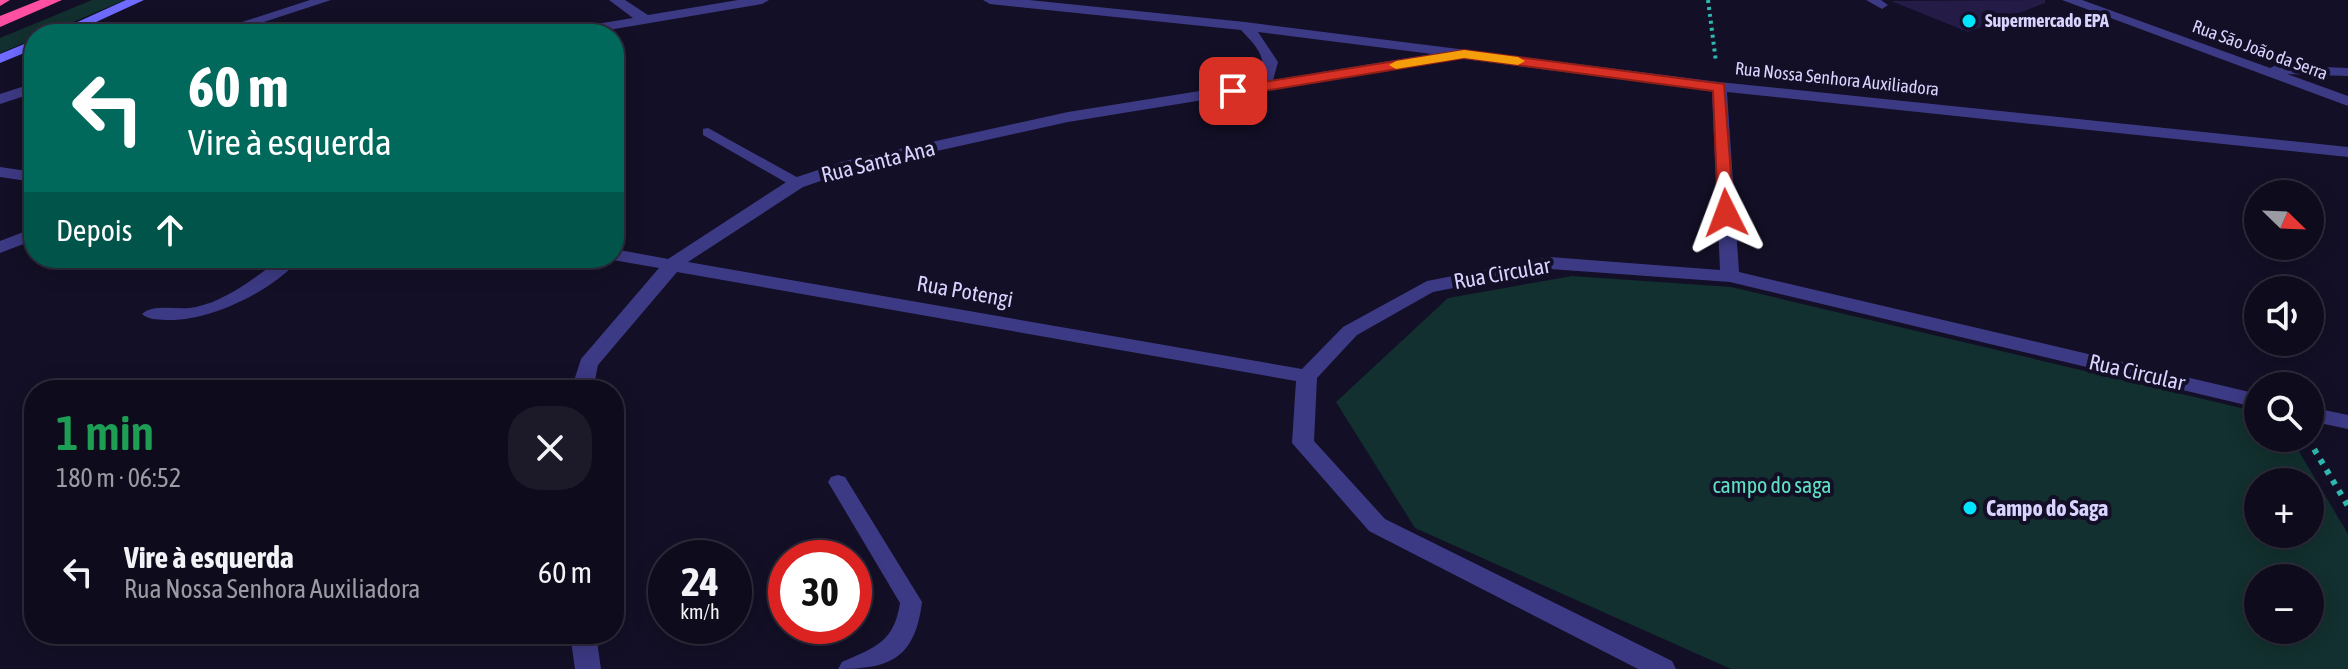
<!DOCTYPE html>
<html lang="pt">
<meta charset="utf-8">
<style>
body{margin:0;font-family:"Asap Condensed",sans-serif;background:#1c1929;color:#f1f3f6;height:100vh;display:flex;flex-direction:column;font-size:30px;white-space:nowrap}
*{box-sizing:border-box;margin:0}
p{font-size:26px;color:#9b9ba3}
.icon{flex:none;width:44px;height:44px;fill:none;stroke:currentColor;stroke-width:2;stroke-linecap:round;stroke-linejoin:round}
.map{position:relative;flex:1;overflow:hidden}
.drawer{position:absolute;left:24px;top:380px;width:600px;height:264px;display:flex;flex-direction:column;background:#0e0b1c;border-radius:32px;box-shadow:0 4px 20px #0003,0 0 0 2px #2e2b3b}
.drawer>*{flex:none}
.banner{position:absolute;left:24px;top:24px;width:600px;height:244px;border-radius:32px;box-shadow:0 4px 20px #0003,0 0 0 2px #2e2b3b;background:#00695c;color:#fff;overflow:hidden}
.needle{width:52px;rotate:113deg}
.fabs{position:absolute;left:2244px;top:180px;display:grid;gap:16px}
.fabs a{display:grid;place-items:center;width:80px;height:80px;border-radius:50%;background:#0e0b1c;box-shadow:0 4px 20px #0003,0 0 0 2px #2e2b3b;font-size:40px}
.speed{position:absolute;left:648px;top:540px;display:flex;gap:16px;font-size:40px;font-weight:700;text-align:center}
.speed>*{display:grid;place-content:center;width:104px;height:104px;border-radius:50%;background:#0e0b1c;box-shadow:0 4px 20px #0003,0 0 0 2px #2e2b3b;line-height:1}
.speed small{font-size:20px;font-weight:400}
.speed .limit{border:12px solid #d22;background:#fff;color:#111}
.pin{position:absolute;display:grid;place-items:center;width:68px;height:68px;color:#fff;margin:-34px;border-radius:16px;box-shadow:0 4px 12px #0006}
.me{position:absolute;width:88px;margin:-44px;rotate:357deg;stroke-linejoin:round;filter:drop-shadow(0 0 6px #0008)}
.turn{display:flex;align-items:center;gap:28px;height:168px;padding:0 32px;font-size:36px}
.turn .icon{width:104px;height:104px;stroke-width:2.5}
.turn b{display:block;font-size:56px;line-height:68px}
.then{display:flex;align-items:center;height:76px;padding:0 32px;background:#0003;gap:16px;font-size:30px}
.round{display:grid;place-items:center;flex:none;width:84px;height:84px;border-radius:32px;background:#1c1929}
.summary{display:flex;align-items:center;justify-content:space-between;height:136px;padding:0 32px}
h1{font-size:48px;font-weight:600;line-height:60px;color:#1e9e55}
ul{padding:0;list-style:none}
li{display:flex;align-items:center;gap:24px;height:112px;padding:0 32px}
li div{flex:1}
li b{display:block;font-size:30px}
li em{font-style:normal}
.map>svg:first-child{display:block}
.green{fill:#12302f;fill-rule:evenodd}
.building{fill:#241b47}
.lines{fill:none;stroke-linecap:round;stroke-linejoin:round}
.path-far1{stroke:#2fb8b0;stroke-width:4;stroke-dasharray:3 4;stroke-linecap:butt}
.path{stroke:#2fb8b0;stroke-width:6;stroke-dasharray:5 7;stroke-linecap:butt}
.lane{fill:#3d3a85;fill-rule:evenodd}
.street{fill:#3d3a85;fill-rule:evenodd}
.secondary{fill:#6f6bff;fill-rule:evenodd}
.highway{fill:#ff4fa3;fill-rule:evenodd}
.route{fill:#d93025;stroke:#8d1f18;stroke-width:2}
.slow{fill:#f59e0b}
.poi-dot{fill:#00e5ff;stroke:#130f26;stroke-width:3}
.labels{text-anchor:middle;stroke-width:8;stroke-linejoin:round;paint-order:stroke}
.far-poi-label{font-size:18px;font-weight:bold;fill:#d9d4ff;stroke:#130f26;text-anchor:start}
.far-street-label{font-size:18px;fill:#d9d4ff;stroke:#130f26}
.street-label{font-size:22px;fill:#d9d4ff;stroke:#130f26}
.park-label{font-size:22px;fill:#5fe0c0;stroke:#130f26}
.poi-label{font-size:22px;font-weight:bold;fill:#d9d4ff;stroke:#130f26;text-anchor:start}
</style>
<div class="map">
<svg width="2348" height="669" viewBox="0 0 2348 669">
<rect width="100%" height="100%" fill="#130f26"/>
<!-- green -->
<g class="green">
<polygon points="92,0 125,0 45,34 34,34 34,39 0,53 0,38"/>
<path d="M1572,276l159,11 527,125v26h33l57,96v135h-617l-316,-141 -79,-126 112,-104zM2258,482h52v52h-52zM2258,578h52v52h-52z"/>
</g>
<!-- building -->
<polygon class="building" points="2045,0 2045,3 1968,32 1891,1"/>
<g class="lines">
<!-- path-far1 -->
<polyline class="path-far1" points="1708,0 1716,62"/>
<!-- path -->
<polyline class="path" points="2308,439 2348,506"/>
<!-- lane -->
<g class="lane">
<polygon points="1866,0 1881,0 1888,5 1882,9"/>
<polygon points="708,128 802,180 805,183 797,188 792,186 703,135 703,129"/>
<path d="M282,258h19c-29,33 -91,64 -135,62 -10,-1 -17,0 -24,-6 11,-11 38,-3 54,-7 32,-7 59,-30 86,-49z"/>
<path d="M838,475l7,2 77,125c-7,56 -31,67 -84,67l4,-7c34,-15 52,-20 58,-59l-72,-121 3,-5z"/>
</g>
<!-- street -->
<g class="street">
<polygon points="310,0 331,0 227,34 205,34"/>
<polygon points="609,0 625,0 648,15 738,0 769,0 762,4 585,34 553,34 560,30 633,18"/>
<path d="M983,0h46l216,22 474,60 629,65v10l-621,-65 12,180 519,122v14l-528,-126 -180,-13 -117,23 -76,43 -40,43 -3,63 71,78 287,142 4,8h-38l-269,-138 -77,-88 4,-62 -619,-109 -79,93 -5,25h-22l10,-31 78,-91 -52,-9 7,-1v-9l54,10 123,-80 54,-18 223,-49 188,-30c16,-21 0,-36 -15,-52l-251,-26zM1258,32l174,22 -159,26 5,-18zM1449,57l263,34 8,179 -170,-13 -123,24 -84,46 -41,42 -614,-107 115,-75 53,-18 212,-47 374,-61z"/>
<polygon points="2062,0 2082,0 2270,68 2276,65 2348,68 2348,76 2287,74 2348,96 2348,106"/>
<polygon points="34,83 34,93 0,104 0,94"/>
<polygon points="0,167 34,172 34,182 0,177"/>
<polygon points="34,228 34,240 0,253 0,241"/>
<polygon points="2310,407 2348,415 2348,429 2310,421"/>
<polygon points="570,634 596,634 601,669 575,669"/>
</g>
<!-- secondary -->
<g class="secondary">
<polygon points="126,0 144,0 70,34 51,34"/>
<polygon points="34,40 34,49 0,63 0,54"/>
</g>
<!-- highway -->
<g class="highway">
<polygon points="0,0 10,0 0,6"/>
<polygon points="40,0 62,0 0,27 0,16"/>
</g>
</g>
<!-- route -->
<polygon class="route" points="1464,50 1724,84 1734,213 1726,218 1718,213 1713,91 1464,58 1233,96 1226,91 1233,87"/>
<!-- slow -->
<polygon class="slow" points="1464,50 1518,57 1525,61 1518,65 1464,58 1396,69 1389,65 1396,61"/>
<!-- markers -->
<g class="poi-dot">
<circle cx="1969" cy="21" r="8"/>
<circle cx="1970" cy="508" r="8"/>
</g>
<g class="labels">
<!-- far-poi labels -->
<g class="far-poi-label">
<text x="1985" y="27">Supermercado EPA</text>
</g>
<!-- far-street labels -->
<g class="far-street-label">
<text transform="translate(2260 50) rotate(20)" y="6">Rua São João da Serra</text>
<text transform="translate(1837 79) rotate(6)" y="6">Rua Nossa Senhora Auxiliadora</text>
</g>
<!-- street labels -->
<g class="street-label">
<text transform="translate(878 161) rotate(-14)" y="8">Rua Santa Ana</text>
<text transform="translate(1502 273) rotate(-10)" y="8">Rua Circular</text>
<text transform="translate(965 291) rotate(10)" y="8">Rua Potengi</text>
<text transform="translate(2137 372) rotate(13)" y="8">Rua Circular</text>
</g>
<!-- park labels -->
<g class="park-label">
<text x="1772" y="493">campo do saga</text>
</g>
<!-- poi labels -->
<g class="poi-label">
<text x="1986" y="516">Campo do Saga</text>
</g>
</g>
</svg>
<div class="fabs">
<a><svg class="needle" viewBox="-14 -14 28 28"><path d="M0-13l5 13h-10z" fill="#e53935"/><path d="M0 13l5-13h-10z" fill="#9b9ba3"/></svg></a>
<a><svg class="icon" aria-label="sound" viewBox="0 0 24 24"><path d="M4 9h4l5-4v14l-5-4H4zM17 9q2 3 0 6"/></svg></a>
<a><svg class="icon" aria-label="search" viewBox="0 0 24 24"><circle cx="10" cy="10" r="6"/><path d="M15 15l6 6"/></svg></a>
<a>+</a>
<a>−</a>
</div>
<div class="speed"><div>24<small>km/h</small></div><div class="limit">30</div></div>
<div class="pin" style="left:1233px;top:91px;background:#d93025"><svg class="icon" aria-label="arrive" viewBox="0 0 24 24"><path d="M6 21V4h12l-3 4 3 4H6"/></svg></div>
<svg class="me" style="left:1726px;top:213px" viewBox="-20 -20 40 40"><path d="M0-17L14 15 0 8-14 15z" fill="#d93025" stroke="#fff" stroke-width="4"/></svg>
<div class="banner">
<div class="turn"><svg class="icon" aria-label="left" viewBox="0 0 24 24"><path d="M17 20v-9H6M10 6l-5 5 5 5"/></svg><div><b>60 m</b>Vire à esquerda</div></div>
<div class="then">Depois<svg class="icon" aria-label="ahead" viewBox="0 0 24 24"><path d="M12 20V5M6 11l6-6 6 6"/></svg></div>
</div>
<section class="drawer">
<div class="summary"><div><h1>1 min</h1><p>180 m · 06:52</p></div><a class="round"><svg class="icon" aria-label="close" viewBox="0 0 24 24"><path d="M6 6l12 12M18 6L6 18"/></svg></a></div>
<ul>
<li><svg class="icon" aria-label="left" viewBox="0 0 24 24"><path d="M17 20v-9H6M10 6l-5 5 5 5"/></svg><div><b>Vire à esquerda</b><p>Rua Nossa Senhora Auxiliadora</p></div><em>60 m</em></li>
</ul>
</section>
</div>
